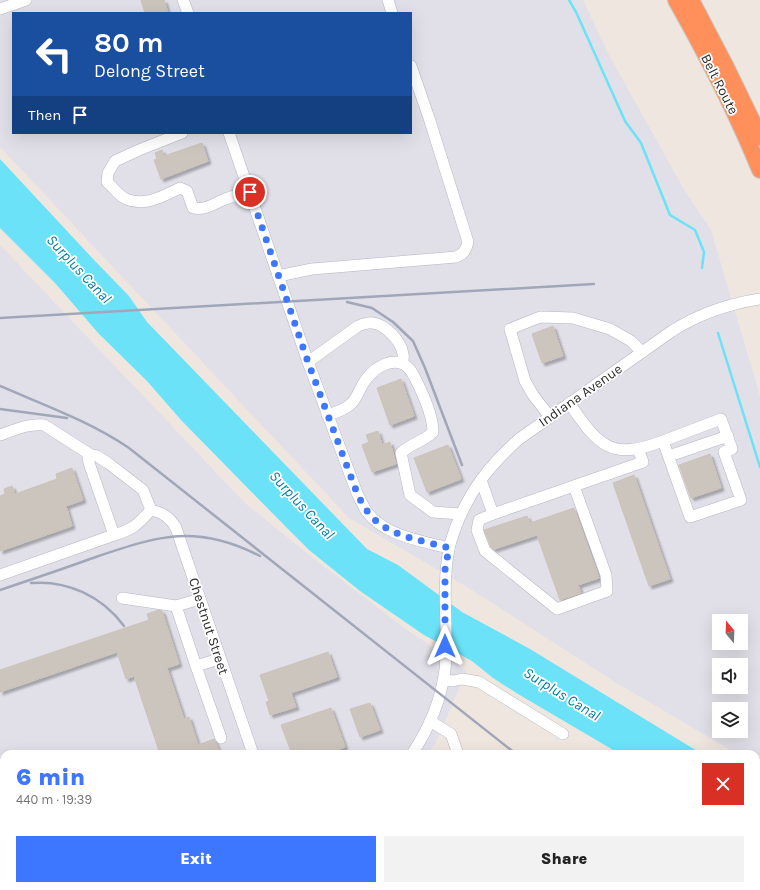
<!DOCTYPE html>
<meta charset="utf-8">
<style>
body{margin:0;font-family:Karla,sans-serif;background:#f2f2f2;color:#222;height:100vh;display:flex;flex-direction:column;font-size:15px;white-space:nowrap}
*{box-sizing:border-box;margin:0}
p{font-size:13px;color:#767676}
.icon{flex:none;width:22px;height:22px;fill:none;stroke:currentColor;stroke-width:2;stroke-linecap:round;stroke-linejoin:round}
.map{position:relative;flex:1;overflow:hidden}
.panel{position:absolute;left:0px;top:750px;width:760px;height:140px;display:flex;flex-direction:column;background:#fff;border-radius:12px 12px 0 0;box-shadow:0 4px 16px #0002}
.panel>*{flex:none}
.hud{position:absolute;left:12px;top:12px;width:400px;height:122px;border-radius:0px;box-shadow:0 4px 16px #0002;background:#1a4fa0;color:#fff;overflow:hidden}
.needle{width:26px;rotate:341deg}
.tools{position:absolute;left:712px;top:614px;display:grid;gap:8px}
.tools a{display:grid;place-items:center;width:36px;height:36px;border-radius:0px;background:#fff;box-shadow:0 4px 16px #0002;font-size:20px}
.pin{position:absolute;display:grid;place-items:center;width:34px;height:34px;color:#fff;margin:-17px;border:2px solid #fff;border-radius:50%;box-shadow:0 1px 4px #0007}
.me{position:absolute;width:44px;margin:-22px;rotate:0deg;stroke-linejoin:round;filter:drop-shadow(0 0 3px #0008)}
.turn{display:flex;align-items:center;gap:14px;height:84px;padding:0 16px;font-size:18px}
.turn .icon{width:52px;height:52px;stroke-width:2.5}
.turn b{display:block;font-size:28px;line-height:34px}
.then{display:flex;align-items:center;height:38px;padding:0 16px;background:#0003;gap:8px;font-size:15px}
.round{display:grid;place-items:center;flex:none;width:42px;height:42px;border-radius:0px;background:#f2f2f2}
.headline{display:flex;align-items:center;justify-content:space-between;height:68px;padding:0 16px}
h1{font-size:24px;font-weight:800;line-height:30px;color:#3d76ff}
.action{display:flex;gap:8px;margin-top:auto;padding:8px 16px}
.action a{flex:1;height:46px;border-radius:0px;background:#3d76ff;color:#fff;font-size:16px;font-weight:800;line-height:46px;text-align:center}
.action a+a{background:#f2f2f2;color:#222}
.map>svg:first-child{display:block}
.industrial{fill:#e1e0e8;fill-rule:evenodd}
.water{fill:#6ce2f8}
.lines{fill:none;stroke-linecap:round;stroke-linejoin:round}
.stream{stroke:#6ce2f8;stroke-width:2.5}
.building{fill:#cbc5bd;stroke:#ccc3b8;filter:url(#shadow)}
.minor-casing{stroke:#b3b7c2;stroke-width:12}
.highway-casing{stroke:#c8c8c8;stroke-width:18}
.minor{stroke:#fff;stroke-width:11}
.highway{stroke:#ff905b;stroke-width:16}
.rail{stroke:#a1a7b9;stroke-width:2.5}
.route{stroke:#3d76ff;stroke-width:7;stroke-dasharray:0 12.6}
.labels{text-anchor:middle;stroke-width:3.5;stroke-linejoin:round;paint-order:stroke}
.street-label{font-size:14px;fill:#2d2d2d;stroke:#fff}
.water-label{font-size:15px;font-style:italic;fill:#047ea4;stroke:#fff}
</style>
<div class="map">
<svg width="760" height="890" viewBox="0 0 760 890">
<defs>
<filter id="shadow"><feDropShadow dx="3" dy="3" stdDeviation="1" flood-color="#0004"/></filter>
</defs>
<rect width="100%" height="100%" fill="#efe7df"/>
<!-- industrial -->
<g class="industrial">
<path d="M0,0h583l27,57 75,134 26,39 49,166v371l-4,-2v-11h-19l-122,-72 -148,-95 -118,-69 -349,-371zM13,13h398v120h-398zM719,621h22v22h-22zM719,665h22v22h-22zM719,709h22v22h-22z"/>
<polygon points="0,245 245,503 313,558 403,627 467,671 435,744 427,754 4,754 4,886 79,886 62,890 0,890"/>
</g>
<!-- water -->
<g class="water">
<polygon points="0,159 95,261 129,296 147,322 367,549 398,565 462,612 530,649 702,754 620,754 518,694 493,678 472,661 424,635 360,591 309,550 286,527 181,420 147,381 99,334 55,283 0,228"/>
<polygon points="756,787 760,789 760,841 756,838"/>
</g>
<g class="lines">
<!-- stream -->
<g class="stream">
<polyline points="569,0 576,12 625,121 641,143 670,215 695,230 704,252 702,268"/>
<polyline points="718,333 760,467"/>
<polyline points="756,869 760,871"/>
</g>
</g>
<!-- building -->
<g class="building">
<polygon points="141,0 164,0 168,13 145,13"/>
<polygon points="202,143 208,161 161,179 154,160 157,159 155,153 162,150 164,156"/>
<polygon points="553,326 563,356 542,363 532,334"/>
<polygon points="401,379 414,416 390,425 377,388"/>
<polygon points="378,431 382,445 390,442 396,464 372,472 362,445 369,442 366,435"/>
<polygon points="448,445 461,479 427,492 414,458"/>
<polygon points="710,454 721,488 691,498 679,465"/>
<polygon points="72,468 83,500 66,506 72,526 0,551 0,496 5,494 4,489 12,486 15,494 57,479 56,474"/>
<polygon points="634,475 670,579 649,586 613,483"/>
<polygon points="574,508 599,578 578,585 581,593 560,600 537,535 494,549 491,547 484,530 527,516 530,523"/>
<polygon points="159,610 162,611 179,664 167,668 184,719 189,717 198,745 214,739 220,754 160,754 134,676 126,679 117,652 0,692 0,670 149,620 147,614"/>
<polygon points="328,652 337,677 291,693 296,707 270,715 266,702 269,701 260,675"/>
<polygon points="370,703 380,730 360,737 350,709"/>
<polygon points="331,708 345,747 326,754 292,754 281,725"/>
</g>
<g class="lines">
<!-- minor casing -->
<g class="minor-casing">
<g id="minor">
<polyline points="183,0 188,13"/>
<polyline points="388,0 392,13"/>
<polyline points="0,9 26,0"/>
<path d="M182,133l-43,17 -24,11 -7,12 -1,9c6,5 12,14 19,17 19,8 37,-3 54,-11l7,3 6,17c13,3 23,-6 35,-10 7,-3 14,-4 22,-6"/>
<path d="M229,133l79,229 49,131c3,6 6,13 10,19 18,24 55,29 82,36"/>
<path d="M278,276l34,-7 144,-12c8,-3 10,-7 12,-15l-39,-124 -18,-52"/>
<path d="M308,362l50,-36c5,-2 10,-4 15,-3 13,2 28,18 30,31 1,3 0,6 -1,9"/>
<path d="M569,403c30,43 41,58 94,38l58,-22 11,30 -8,3 17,48 -51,17 -27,-76"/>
<path d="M327,415c8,-2 19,-6 25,-12 7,-8 9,-19 16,-26 7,-9 23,-19 35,-13 7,3 10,10 13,16 7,14 17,37 17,52 -10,10 -22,11 -32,21l9,42 23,17 28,2"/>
<polyline points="550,417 533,395 525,381 510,329 540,317 573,318 610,329 631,341 642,352"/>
<path d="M0,435c14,-5 29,-12 44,-10l47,30"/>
<path d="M91,455l6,1 11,7 35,27 8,20c-14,15 -17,19 -37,25l-25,-72 -1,-5z"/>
<polyline points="669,456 728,436"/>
<polyline points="481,480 493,514 643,462 638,449"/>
<path d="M151,510c12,3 19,7 25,18l77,226"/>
<polyline points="493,514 479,520 477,530 485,551 557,609 607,591 606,575 574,486"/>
<polyline points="0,575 114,535"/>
<polyline points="122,598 176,606 196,666 219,659"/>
<polyline points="176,606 200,599"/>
<polyline points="196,666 221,738"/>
<polyline points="443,680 453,681 462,679 479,682 563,734"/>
<polyline points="430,721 451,734 458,754"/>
<path d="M412,754c16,-24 29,-54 33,-84 4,-40 -4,-81 4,-121 1,-7 4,-13 6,-20 14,-38 34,-63 64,-90l153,-108c27,-17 56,-27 88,-32"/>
<polyline points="84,886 85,890"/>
<polyline points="258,886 258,890"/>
<polyline points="353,886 354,890"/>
<polyline points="596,886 600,890"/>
<polyline points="15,890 27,886"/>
<polyline points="202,890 212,886"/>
</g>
</g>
<!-- highway casing -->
<g class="highway-casing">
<g id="highway">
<path d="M676,0c31,55 60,111 84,170"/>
<polyline points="691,0 726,67 760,137"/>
</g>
</g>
<!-- minor -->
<use href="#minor" class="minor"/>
<!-- highway -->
<use href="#highway" class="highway"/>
<!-- rail -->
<g class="rail">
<polyline points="347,302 372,308 393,322 413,341 425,368 462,465"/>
<polyline points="0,318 594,284"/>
<path d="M0,386c44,19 89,35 129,62l387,306"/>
<polyline points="0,409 67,418"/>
<path d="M31,583c36,-3 71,13 93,43"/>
<path d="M0,590c30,-10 60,-20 90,-31 65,-22 104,-37 170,-3"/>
<polyline points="672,886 676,890"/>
<polyline points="684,886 689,890"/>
<polyline points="743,886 753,890"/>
</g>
</g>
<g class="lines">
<!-- route -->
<path class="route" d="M250,192l58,170 49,131c3,6 6,13 11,19 17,24 54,28 81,36l-4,22v76"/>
</g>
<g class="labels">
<!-- street labels -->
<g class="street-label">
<text transform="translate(720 84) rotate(63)" y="5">Belt Route</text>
<text transform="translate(580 395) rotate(-35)" y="5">Indiana Avenue</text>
<text transform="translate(209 626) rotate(72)" y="5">Chestnut Street</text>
</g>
<!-- water labels -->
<g class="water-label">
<text transform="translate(79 269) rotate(47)" y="5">Surplus Canal</text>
<text transform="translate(302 505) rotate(47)" y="5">Surplus Canal</text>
<text transform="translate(562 694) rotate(32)" y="5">Surplus Canal</text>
</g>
</g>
</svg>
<div class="tools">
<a><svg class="needle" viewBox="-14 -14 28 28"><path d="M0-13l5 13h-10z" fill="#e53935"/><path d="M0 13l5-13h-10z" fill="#767676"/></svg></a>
<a><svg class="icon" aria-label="sound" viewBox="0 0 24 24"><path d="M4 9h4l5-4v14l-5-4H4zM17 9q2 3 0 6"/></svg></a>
<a><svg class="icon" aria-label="layers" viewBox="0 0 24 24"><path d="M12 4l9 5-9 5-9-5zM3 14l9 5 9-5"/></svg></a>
</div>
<div class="pin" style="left:250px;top:192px;background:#d93025"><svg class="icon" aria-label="arrive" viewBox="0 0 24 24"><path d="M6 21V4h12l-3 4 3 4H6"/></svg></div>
<svg class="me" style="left:445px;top:646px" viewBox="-20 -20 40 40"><path d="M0-17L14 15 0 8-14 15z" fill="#3d76ff" stroke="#fff" stroke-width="4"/></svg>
<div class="hud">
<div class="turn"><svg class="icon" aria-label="left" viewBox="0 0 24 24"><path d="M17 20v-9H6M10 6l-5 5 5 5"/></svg><div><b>80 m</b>Delong Street</div></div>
<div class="then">Then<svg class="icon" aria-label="arrive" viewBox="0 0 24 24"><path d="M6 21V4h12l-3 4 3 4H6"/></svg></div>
</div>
<section class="panel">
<div class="headline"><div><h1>6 min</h1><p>440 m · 19:39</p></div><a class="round" style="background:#d93025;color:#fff"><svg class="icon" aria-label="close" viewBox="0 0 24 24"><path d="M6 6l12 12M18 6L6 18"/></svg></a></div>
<div class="action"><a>Exit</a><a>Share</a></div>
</section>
</div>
